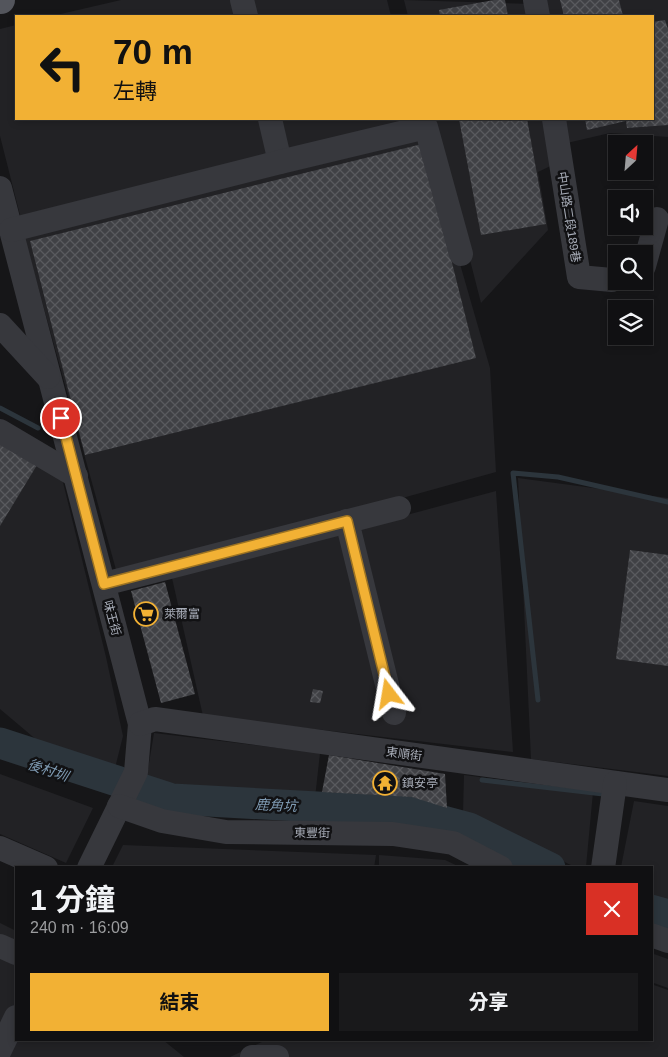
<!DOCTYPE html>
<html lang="zh-TW">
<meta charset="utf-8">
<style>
body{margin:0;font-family:Arial,"Noto Sans TC",sans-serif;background:#19191b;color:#f1f3f6;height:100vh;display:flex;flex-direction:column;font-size:19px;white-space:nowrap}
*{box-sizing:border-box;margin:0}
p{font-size:16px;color:#9c9d9f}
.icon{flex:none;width:28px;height:28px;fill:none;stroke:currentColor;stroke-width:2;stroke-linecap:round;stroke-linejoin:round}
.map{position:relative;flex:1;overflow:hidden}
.drawer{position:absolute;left:15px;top:866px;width:638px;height:175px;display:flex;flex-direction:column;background:#101012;border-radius:0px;box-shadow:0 2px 8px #0003,0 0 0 1px #303032}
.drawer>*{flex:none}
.banner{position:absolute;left:15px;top:15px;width:639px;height:105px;border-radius:0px;box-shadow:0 2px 8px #0003,0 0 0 1px #303032;background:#f2b134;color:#111;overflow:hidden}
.needle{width:32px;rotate:26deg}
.buttons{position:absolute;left:608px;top:135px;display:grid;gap:10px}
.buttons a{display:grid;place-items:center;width:45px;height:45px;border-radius:0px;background:#101012;box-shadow:0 2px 8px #0003,0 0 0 1px #303032;font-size:25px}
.pin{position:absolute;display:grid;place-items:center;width:42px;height:42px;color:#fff;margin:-21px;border:2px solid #fff;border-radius:50%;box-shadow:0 1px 5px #0007}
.me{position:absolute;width:55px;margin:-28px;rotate:346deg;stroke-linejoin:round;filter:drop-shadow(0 0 4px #0008)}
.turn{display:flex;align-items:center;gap:18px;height:105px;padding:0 15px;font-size:22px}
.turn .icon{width:65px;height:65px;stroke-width:2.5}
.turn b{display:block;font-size:35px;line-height:42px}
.round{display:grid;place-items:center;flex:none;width:52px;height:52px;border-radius:0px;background:#19191b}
.headline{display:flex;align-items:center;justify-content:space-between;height:85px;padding:0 15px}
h1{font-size:30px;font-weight:700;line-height:38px}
.cta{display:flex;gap:10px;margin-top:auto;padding:10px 15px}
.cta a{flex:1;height:58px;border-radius:0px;background:#f2b134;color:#111;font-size:20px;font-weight:700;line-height:58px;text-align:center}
.cta a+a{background:#19191b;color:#f1f3f6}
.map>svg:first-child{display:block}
.built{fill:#222225}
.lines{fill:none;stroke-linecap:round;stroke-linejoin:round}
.stream{stroke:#2c353c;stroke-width:5}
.river{stroke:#2c353c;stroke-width:31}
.building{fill:url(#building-cross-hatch)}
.minor{stroke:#37383d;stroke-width:24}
.major{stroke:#53555c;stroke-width:28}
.route-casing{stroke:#9d7322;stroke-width:12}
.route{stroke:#f2b134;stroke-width:9}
.labels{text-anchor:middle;stroke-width:5;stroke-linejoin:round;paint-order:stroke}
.street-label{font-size:12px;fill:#a8adb8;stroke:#111113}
.poi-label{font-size:12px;fill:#a8adb8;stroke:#111113;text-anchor:start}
.water-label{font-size:14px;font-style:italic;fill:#7f9bb3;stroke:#111113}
</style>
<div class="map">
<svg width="668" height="1057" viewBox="0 0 668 1057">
<defs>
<pattern id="building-cross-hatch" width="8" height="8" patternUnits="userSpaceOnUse" patternTransform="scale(1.25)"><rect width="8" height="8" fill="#404145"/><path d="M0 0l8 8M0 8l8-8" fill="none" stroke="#595a5e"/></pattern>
</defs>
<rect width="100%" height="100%" fill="#161618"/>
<!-- built -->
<g class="built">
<polygon points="121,0 387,0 391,16 52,16"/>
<polygon points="404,0 531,4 533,16 408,16"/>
<polygon points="544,0 668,0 668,137 610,133 567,143 563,119 652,119 652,16 547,16"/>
<polygon points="16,25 16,119 415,119 21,219 0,136 0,29"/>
<polygon points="434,119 553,119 561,161 538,172 548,230 481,303"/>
<polygon points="424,139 490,368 496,472 118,577 24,236"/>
<polygon points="0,422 56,454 106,657 123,736 114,772 51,752 0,709"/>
<polygon points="518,478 668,498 668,776 531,759"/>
<polygon points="496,491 513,752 203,716 172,578"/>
<polygon points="154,733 320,753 315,798 146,781"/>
<polygon points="0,774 93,808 66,863 0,834"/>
<polygon points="464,775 593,792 586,867 575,867 463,813"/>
<polygon points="634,801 668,806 668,900 651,895 651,868 621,867"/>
<polygon points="123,845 376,855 374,868 112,867"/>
<polygon points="379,855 445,860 460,867 379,867"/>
<polygon points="0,923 16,931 16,1040 163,1040 184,1057 0,1057"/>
<polygon points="651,953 668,959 668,988 651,982"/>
<polygon points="651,984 668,990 668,1057 230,1057 266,1040 651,1040"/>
</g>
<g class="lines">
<!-- stream -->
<g class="stream">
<polyline points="0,408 38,428"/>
<polyline points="538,700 513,473 558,477 668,502"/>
<polyline points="0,754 97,786"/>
<polyline points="482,780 603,794"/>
</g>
<!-- river -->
<g class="river">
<polyline points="0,743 172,799 409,812 469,828 550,868"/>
<polyline points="651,910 668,915"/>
</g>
</g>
<!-- building -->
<g class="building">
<polygon points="494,0 505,0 508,16 440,16 439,10"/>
<polygon points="560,0 619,0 623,16 564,16"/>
<polygon points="665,20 668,29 668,125 627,128 626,121 587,130 585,119 652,119 652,22"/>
<polygon points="459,119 527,119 546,224 481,235"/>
<polygon points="422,144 476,358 85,455 30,241"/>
<polygon points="0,442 37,465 0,526"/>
<polygon points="630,550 668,555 668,666 616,659"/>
<polygon points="165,582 195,694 161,703 131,591"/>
<polygon points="313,689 323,691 320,703 310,702"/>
<polygon points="329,755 445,774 447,808 412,797 322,792"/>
</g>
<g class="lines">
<!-- minor -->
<g class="minor">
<polyline points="242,0 246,16"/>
<polyline points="535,0 538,16"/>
<polyline points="270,119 280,162"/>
<polyline points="554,119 579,277 612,280 616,278"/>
<polyline points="0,188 140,724 136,772 89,868"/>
<polyline points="11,230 280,162 426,127 461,254"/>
<polyline points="644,266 657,219"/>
<polyline points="0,325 48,377"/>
<polyline points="0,431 76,476"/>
<polyline points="347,521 394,713"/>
<polyline points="104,584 399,508"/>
<polyline points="140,724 155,719 668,790"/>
<polyline points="119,806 162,821 226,832 393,834 453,843 501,868"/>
<polyline points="0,848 46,868"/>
<polyline points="603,868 615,783"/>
<polyline points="651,935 668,941"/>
<polyline points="0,946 16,953"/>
<polyline points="0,1050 16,1017"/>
<polyline points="252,1057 277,1057"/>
</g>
<!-- major -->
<polyline class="major" points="0,0 1,0"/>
</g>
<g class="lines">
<!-- route casing -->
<g class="route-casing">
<polyline id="route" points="61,418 104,584 347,521 389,694"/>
</g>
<!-- route -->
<use href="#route" class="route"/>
</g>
<!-- icons -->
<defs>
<g id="supermarket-ring" transform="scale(1.25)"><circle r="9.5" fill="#111113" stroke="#f2b134" stroke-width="1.5"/><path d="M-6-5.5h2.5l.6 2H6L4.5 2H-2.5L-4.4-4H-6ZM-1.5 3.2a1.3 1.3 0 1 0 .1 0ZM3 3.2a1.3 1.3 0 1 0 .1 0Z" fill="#f2b134"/></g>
<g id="temple-ring" transform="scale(1.25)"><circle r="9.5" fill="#111113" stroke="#f2b134" stroke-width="1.5"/><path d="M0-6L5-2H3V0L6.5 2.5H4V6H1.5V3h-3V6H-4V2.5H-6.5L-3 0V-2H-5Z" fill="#f2b134"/></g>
</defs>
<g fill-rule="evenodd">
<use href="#supermarket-ring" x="146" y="614"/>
<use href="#temple-ring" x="385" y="783"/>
</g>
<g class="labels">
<!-- street labels -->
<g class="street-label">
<text transform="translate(569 217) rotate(81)" y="4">中山路二段189巷</text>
<text transform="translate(112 618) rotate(75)" y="4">味王街</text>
<text transform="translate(404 754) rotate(8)" y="4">東順街</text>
<text transform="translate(312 833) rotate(1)" y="4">東豐街</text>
</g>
<!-- poi labels -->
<g class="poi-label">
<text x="164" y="618">萊爾富</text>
<text x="402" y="787">鎮安亭</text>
</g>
<!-- water labels -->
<g class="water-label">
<text transform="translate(48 770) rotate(18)" y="5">後村圳</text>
<text transform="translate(276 805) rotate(3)" y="5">鹿角坑</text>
</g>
</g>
</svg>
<div class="buttons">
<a><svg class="needle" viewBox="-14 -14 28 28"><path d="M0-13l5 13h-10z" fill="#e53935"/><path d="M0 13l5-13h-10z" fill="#9c9d9f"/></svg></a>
<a><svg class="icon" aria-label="sound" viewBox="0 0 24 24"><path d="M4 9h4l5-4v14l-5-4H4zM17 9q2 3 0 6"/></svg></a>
<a><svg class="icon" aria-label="search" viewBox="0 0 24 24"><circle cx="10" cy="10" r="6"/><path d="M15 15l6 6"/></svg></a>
<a><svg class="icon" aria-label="layers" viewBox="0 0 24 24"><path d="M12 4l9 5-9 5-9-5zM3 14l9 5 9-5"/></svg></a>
</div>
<div class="pin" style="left:61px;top:418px;background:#d93025"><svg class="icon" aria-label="arrive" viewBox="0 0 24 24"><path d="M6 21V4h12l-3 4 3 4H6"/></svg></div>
<svg class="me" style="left:389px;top:694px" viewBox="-20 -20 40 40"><path d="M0-17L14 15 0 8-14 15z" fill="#f2b134" stroke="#fff" stroke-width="4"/></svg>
<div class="banner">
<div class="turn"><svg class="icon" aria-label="left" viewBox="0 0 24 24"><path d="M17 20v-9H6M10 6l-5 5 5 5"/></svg><div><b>70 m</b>左轉</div></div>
</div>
<section class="drawer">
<div class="headline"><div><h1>1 分鐘</h1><p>240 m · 16:09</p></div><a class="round" style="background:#d93025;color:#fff"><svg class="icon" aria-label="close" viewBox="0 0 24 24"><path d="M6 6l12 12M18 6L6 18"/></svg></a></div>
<div class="cta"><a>結束</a><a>分享</a></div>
</section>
</div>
